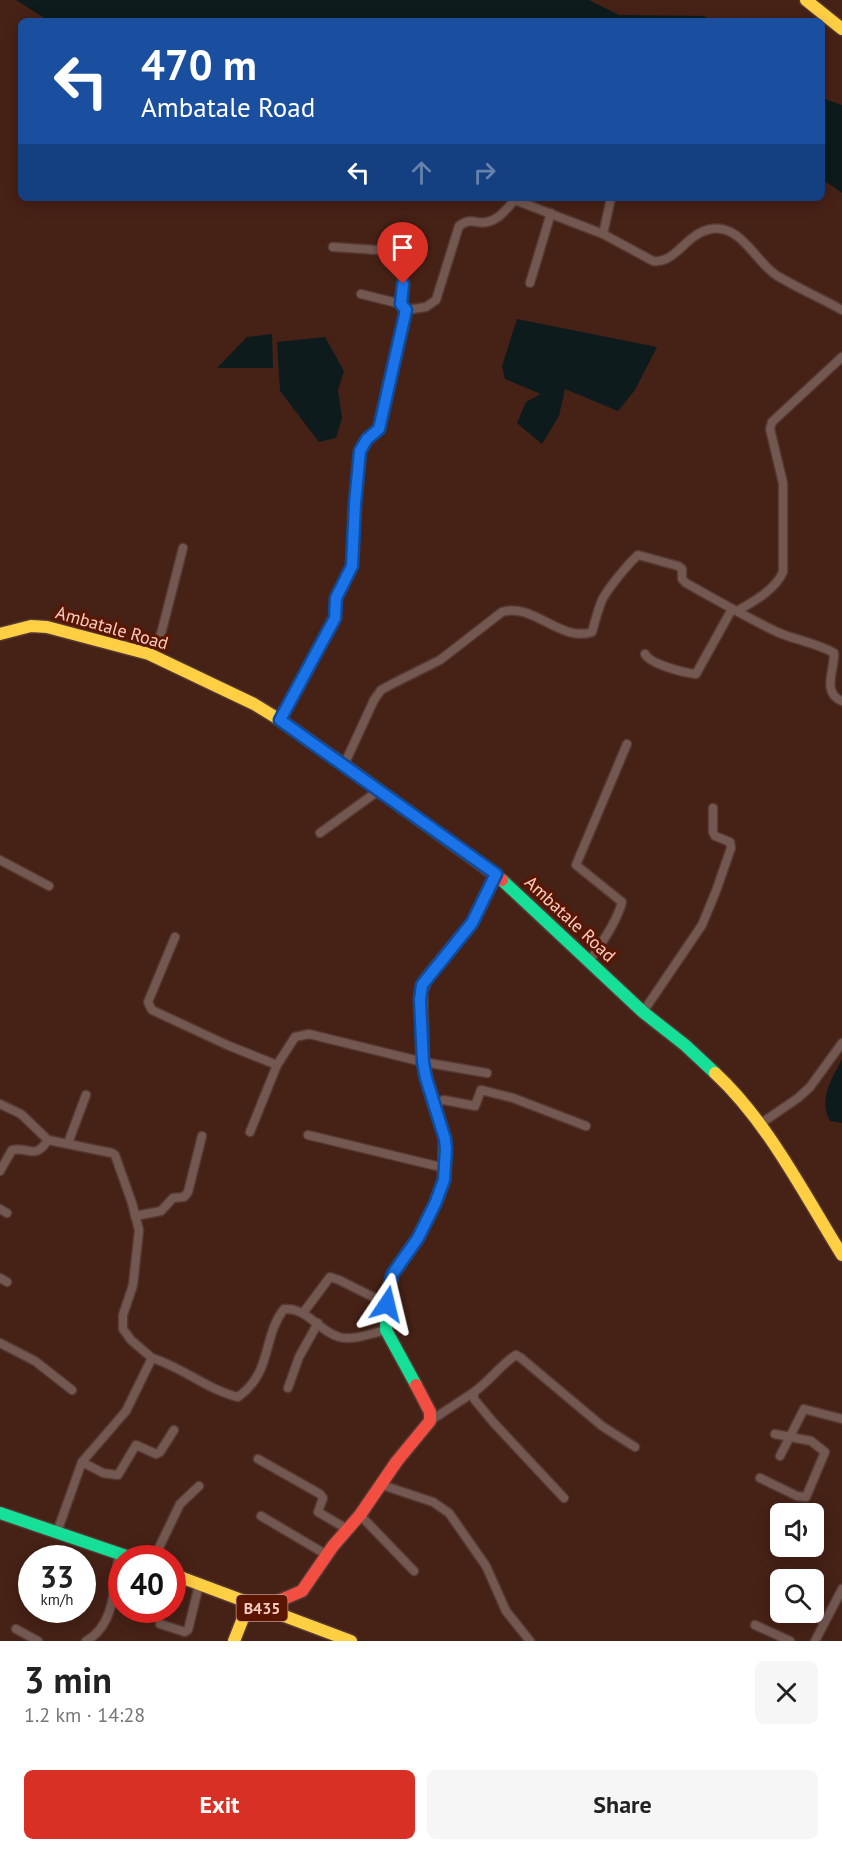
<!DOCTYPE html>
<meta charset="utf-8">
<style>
body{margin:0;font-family:"PT Sans",sans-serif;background:#f6f6f6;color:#222;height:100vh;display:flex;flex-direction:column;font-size:22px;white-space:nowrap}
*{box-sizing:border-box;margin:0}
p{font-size:20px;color:#767676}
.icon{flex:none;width:33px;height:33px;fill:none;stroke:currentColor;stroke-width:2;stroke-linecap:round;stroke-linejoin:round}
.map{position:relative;height:1641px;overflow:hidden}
.side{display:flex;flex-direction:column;background:#fff;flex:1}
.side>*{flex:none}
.top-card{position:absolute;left:18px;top:18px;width:807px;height:183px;border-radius:9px;box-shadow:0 3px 15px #0003;background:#1a4fa0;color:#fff;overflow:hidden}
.buttons{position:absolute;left:770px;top:1503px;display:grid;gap:12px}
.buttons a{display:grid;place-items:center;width:54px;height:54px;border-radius:9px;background:#fff;box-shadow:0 3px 15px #0003;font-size:30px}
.speed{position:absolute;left:18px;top:1545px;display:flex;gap:12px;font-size:30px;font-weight:700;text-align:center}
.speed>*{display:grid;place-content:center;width:78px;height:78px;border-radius:50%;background:#fff;box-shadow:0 3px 15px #0003;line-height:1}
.speed small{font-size:15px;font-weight:400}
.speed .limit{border:9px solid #d22;background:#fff;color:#111}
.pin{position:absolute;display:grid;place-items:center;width:51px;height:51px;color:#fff;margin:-62px -26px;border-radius:50% 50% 50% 0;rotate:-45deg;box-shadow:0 0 6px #0007}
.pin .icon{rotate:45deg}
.me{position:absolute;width:66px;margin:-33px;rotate:10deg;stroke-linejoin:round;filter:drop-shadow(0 0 4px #0008)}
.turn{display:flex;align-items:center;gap:21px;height:126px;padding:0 24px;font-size:27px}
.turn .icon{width:78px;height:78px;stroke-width:2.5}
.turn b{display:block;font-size:42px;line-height:51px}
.lanes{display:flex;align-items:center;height:57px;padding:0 24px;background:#0003;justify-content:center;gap:30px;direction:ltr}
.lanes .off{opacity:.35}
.round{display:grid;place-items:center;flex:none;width:63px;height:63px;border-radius:9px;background:#f6f6f6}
.overview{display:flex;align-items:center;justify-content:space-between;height:102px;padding:0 24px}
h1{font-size:36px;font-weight:700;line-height:45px}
.action{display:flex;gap:12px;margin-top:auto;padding:12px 24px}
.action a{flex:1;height:69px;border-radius:9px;background:#d93025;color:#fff;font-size:24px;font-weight:700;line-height:69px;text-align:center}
.action a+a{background:#f6f6f6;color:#222}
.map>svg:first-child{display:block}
.water{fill:#0d1b1d}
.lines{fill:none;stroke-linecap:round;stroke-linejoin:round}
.street-casing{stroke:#563933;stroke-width:11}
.fast-casing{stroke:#563933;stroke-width:15}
.slow-casing{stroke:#563933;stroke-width:15}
.jam-casing{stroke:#563933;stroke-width:15}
.street{stroke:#735851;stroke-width:8}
.fast{stroke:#16e098;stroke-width:12}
.slow{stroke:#ffcf43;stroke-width:12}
.jam{stroke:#f24e42;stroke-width:12}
.route-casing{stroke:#114b97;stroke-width:15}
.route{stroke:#1a73e8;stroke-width:10}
.labels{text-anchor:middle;stroke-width:6;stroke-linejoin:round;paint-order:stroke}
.shield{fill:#5a1602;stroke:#c89587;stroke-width:1.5}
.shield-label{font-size:16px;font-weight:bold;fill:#f7ccc0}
.street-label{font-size:18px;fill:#f7ccc0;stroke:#5a1602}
</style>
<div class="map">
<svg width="842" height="1641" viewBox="0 0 842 1641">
<rect width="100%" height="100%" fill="#462116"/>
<!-- water -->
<g class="water">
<polygon points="16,0 589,0 619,15 704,16 711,21 49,21"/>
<polygon points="822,98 842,105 842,193 822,179"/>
<polygon points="517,319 657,347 635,390 618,411 565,389 559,416 542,444 517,423 526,402 541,394 505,379 502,366"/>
<polygon points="272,334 273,368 217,368 247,337"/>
<polygon points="325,337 344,371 338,390 342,418 336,438 319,442 280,391 277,342"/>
<path d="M842,1059v64l-12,-2c-12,-22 2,-42 12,-62z"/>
</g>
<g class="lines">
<!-- street casing -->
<g class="street-casing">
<g id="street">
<path d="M515,198v2l88,34 50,27c23,3 33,-28 58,-32 30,-5 44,32 65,46 21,13 45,23 66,35"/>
<polyline points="603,234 611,198"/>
<polyline points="333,247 392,251 400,253 403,263 401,304"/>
<polyline points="530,283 551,213"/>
<path d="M406,310l20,-3 10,-7 23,-74c14,-10 16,-1 28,-4 12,-2 20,-14 28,-22"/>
<path d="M737,611c16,-9 38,-21 46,-39v-89l-13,-54 2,-7 70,-65"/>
<polyline points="149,654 161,634 183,548"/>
<path d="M645,654c5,10 39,19 51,20l36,-65"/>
<polyline points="280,720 335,618 336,598 352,566 355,504 360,451 367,439 379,429 406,310 401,304 361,294"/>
<path d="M344,765l30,-65 7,-10 13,-7 46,-23 62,-48c31,-10 59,31 90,20 3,-11 6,-22 10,-32 6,-12 27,-37 36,-45l40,11 4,3v10l4,4c30,17 60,34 91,49 18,8 40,11 57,21 1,16 -13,40 8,48"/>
<polyline points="320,833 378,791"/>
<polyline points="0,860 49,886"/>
<polyline points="175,937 148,1002 152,1010 227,1045 277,1065"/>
<path d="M589,962c12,-19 27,-38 33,-60l-46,-37 51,-121"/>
<polyline points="643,1012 702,925 716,891 731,848 730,842 715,836 713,832 713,808"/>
<polyline points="434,1103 444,1100 475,1106 481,1090 513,1098 586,1126"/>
<polyline points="0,1104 21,1114 48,1140 112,1153 115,1155 132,1203 139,1230 133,1285 123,1315 123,1329 131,1340 152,1358"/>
<polyline points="760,1124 798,1098 810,1087 842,1043"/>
<polyline points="250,1132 277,1065 295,1037 309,1034 423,1062 487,1073"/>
<polyline points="308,1135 445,1168"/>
<polyline points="68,1143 86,1095"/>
<path d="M0,1171l12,-21c18,-4 22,11 36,-10"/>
<polyline points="0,1209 7,1213"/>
<polyline points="135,1216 161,1211 173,1198 184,1197 188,1192 202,1136"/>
<polyline points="0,1278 7,1282"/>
<polyline points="303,1313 330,1277 339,1280 387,1304"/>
<polyline points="0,1343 35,1361 72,1390"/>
<polyline points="288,1388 299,1357 318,1323"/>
<polyline points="430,1421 474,1392"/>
<polyline points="780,1456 804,1409 842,1419"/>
<polyline points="258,1459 320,1494 323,1498 318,1512 347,1529"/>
<polyline points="82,1462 103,1473 118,1475 136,1445 156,1454 160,1452 174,1430"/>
<polyline points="760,1478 797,1496 806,1497 825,1452 811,1441 775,1434"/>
<polyline points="382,1485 433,1502 449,1513 486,1566 506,1611 530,1641"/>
<path d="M564,1498l-71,-76 -19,-23v-7c16,-11 27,-28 42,-37l5,3 81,68 33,21"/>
<polyline points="360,1515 414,1571"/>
<polyline points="261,1516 327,1555"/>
<path d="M57,1532l25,-70 44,-51 26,-53c30,9 56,32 86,39 35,-25 24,-60 46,-88 23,-2 34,22 55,28 15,4 33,-4 47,-7"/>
<polyline points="154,1558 180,1504 199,1486"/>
<polyline points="810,1612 824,1622"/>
<polyline points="160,1624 185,1632 188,1630 199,1585"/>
<polyline points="755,1625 790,1641"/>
<polyline points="16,1629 38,1641"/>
<path d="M86,1641c30,-16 28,-57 33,-87"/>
<polyline points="815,1641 842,1589"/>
</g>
</g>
<!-- fast casing -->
<g class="fast-casing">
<g id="fast">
<polyline points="502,880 643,1012 685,1045 715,1073"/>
<polyline points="416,1385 386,1330 387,1304 392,1275 418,1238 435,1204 444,1180 445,1139 426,1078 423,1062 421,992 426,979 472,923 496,874"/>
<polyline points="0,1513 132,1558"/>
</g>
</g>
<!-- slow casing -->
<g class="slow-casing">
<g id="slow">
<polyline points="806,0 842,29"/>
<polyline points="0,634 31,626 47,627 149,654 254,704 280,720 351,770"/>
<path d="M715,1073c53,49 89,121 127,182"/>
<polyline points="172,1574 351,1641"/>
<polyline points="234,1641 249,1603"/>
</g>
</g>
<!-- jam casing -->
<g class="jam-casing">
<g id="jam">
<polyline points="351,770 502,880"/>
<polyline points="262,1608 302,1591 333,1546 360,1515 397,1461 430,1421 430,1412 416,1385"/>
</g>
</g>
<!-- street -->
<use href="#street" class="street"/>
<!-- fast -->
<use href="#fast" class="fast"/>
<!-- slow -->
<use href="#slow" class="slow"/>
<!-- jam -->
<use href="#jam" class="jam"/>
</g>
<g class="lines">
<!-- route casing -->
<g class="route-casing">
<polyline id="route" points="387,1304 392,1275 418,1238 435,1204 444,1180 446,1149 445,1139 426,1078 423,1062 420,1000 422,985 472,923 496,874 280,720 335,618 336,598 352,566 355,504 360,451 367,439 379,429 406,310 401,304 403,284"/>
</g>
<!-- route -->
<use href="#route" class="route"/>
</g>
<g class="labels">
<!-- shield labels -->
<rect class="shield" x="236.5" y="1595" width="51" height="26" rx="4.5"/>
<g class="shield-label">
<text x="262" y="1614">B435</text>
</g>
<!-- street labels -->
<g class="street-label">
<text transform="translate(112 628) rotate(16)" y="6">Ambatale Road</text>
<text transform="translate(570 919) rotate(43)" y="6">Ambatale Road</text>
</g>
</g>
</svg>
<div class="buttons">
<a><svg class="icon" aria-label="sound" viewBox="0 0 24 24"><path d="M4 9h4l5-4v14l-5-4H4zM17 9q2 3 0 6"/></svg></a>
<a><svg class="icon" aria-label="search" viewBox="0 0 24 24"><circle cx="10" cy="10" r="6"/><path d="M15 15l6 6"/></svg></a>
</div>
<div class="speed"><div>33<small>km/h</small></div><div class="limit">40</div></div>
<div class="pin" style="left:403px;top:284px;background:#d93025"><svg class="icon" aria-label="arrive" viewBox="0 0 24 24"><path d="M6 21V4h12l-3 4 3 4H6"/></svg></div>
<svg class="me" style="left:387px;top:1304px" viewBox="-20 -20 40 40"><path d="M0-17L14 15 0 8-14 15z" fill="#1a73e8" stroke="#fff" stroke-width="4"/></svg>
<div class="top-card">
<div class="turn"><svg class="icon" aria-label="left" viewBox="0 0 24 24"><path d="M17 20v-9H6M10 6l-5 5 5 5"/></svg><div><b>470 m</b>Ambatale Road</div></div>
<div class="lanes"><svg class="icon" aria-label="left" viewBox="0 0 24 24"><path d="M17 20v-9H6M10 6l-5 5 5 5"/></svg><svg class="icon off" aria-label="ahead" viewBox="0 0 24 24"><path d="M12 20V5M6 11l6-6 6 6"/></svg><svg class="icon off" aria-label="right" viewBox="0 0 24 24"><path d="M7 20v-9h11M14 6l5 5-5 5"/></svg></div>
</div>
</div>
<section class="side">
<div class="overview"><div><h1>3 min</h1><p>1.2 km · 14:28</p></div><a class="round"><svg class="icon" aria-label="close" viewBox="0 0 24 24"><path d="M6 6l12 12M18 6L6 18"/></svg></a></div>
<div class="action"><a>Exit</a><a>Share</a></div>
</section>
